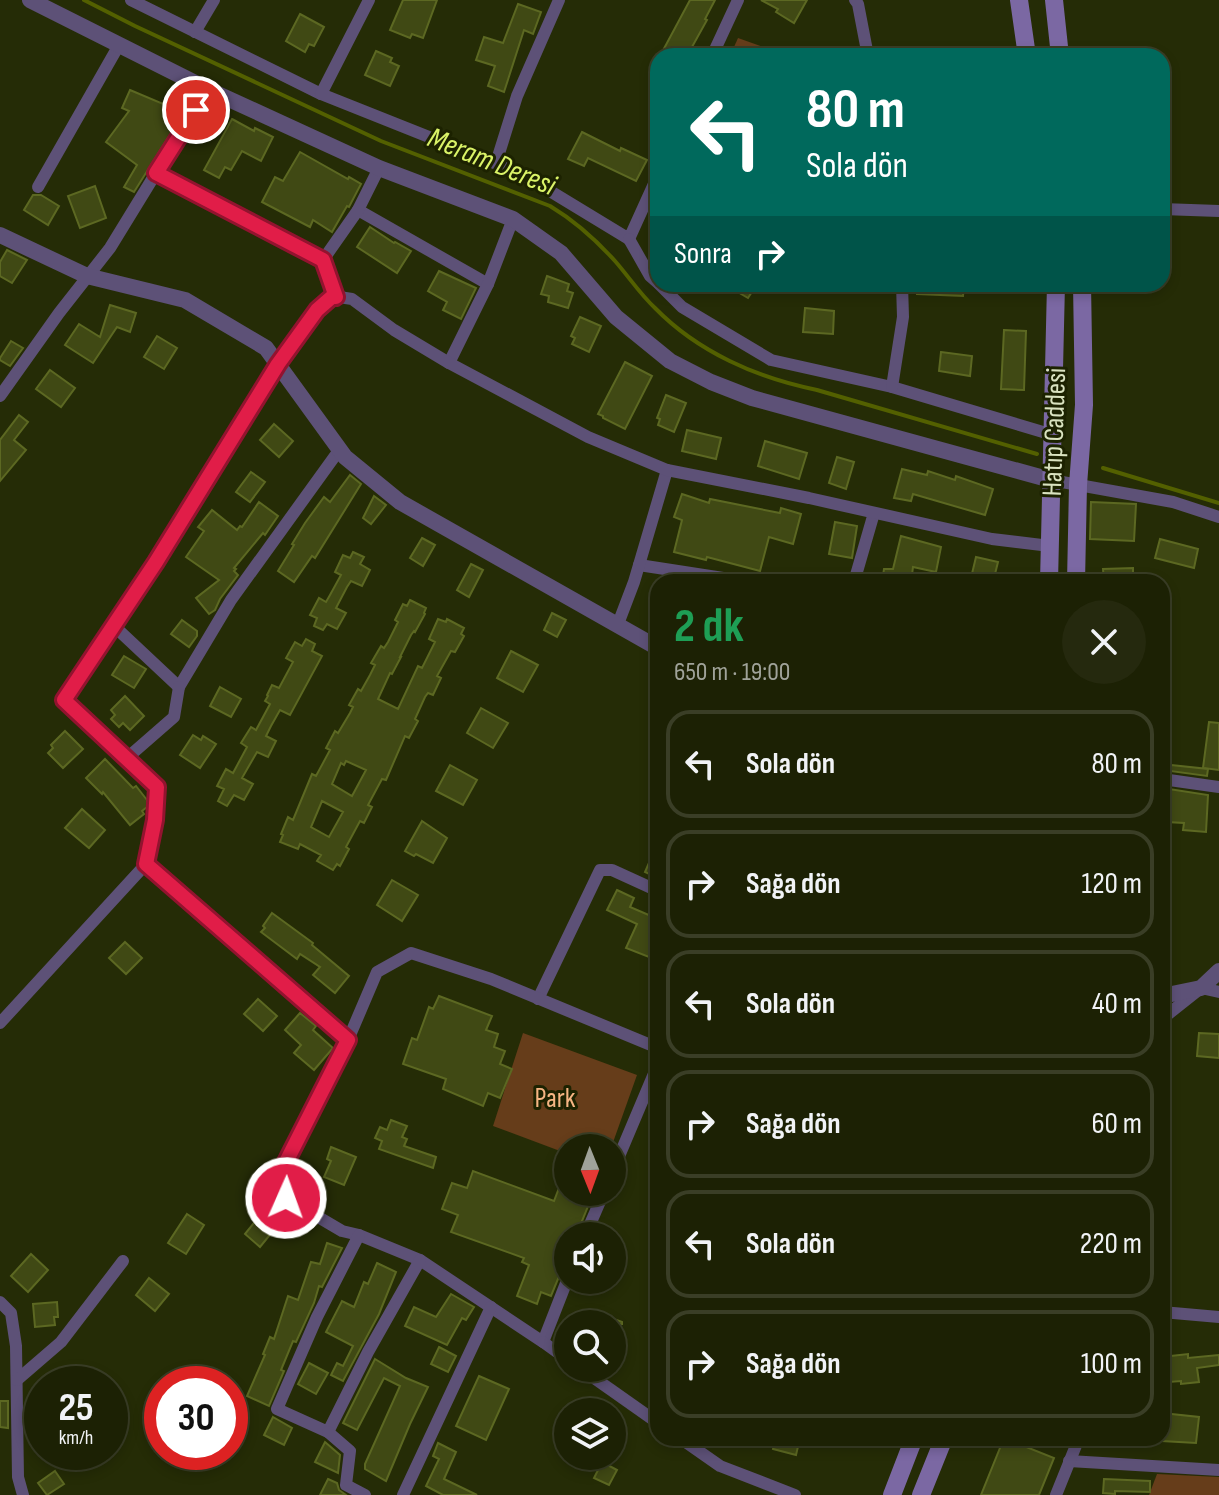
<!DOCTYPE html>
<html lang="tr">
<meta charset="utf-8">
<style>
body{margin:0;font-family:"Sofia Sans Condensed",sans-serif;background:#25290e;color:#f1f3f6;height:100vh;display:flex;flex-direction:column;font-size:30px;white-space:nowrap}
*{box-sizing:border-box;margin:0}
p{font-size:26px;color:#a0a39a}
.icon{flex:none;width:44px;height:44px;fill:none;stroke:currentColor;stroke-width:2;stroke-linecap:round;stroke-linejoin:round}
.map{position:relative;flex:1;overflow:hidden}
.details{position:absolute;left:650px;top:574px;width:520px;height:872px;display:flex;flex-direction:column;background:#1c2104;border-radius:24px;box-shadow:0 4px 12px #0003,0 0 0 2px #3a3e26}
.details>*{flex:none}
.top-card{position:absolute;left:650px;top:48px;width:520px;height:244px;border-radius:24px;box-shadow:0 4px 12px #0003,0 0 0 2px #3a3e26;background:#00695c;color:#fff;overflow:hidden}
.needle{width:52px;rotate:179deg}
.fabs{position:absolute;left:554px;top:1134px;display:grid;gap:16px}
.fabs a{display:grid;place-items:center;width:72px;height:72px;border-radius:50%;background:#1c2104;box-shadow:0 4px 12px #0003,0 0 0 2px #3a3e26;font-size:40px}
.speed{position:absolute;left:24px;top:1366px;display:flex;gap:16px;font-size:40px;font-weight:700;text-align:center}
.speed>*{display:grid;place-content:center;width:104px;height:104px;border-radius:50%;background:#1c2104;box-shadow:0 4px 12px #0003,0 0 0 2px #3a3e26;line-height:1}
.speed small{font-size:20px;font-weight:400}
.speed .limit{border:12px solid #d22;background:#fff;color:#111}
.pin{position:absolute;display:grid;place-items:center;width:68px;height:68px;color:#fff;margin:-34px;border:4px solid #fff;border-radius:50%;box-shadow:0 2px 8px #0007}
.me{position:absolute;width:88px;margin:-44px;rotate:2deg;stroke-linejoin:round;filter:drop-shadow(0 0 6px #0008)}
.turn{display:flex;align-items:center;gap:28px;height:168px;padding:0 24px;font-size:36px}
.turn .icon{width:104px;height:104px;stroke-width:2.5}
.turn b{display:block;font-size:56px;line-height:68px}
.then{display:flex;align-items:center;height:76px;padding:0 24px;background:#0003;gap:16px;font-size:30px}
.round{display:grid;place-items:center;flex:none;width:84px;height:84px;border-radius:42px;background:#25290e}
.summary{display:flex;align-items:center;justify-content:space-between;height:136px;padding:0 24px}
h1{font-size:48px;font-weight:700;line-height:60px;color:#1e9e55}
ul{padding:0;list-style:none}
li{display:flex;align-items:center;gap:24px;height:108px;margin:0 16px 12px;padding:0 8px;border:4px solid #3a3e26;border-radius:24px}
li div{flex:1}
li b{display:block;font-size:30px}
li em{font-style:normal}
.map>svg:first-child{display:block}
.green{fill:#663d1a}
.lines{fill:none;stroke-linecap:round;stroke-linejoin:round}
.stream{stroke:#536000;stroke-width:4}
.building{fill:#404914;stroke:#5c6822;stroke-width:2;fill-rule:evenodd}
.minor{stroke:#5d5177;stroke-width:12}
.tertiary{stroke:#5d5177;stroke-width:16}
.secondary{stroke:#7b68a3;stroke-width:18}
.route-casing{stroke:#92132f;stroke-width:20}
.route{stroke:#e11d48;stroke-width:14}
.labels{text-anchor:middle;stroke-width:6;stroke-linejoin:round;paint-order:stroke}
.street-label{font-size:28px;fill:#dae3c0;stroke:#1c2200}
.park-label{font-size:28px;fill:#f6b583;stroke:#1c2200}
.water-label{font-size:30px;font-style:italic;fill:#daf367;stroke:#1c2200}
</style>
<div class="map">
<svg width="1219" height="1495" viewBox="0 0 1219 1495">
<rect width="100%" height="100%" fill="#252c06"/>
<!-- green -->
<g class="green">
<polygon points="738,38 777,52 778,56 730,56"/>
<polygon points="523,1033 637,1075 611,1148 568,1148 568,1154 493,1126"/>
<polygon points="1157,1474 1219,1477 1219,1495 1149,1495"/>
</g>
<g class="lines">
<!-- stream -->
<g class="stream">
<path d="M84,0l51,26 246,115 169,65c25,15 46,34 65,55 14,16 25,33 40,47 43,44 102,70 162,82l220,64"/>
<polyline points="1103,468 1219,503"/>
</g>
</g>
<!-- building -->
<g class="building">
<polygon points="403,0 437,0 423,38 412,34 410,38 390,30"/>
<polygon points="690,0 715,0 705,19 707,20 687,56 660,56"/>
<polygon points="761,0 807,0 794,23 776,12 778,9"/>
<polygon points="518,4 541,12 533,34 524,30 504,92 488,86 495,66 476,60 484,37 503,43"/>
<polygon points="300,14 324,27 314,46 309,44 305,52 286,41"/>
<polygon points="376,51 392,58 390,62 399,66 390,86 365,75"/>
<polygon points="130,90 163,104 164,101 186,109 134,192 124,187 137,165 106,142 129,111 122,108"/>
<polygon points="232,119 254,131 255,128 273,137 261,161 242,151 231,170 225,167 219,178 204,170"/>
<polygon points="582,132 620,151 621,148 647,160 636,181 588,158 584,166 568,159"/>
<polygon points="300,152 348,179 349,177 361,184 350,205 349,207 347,206 332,232 313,220 310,227 262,202 275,177 283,181"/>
<polygon points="95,186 106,218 80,228 68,196"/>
<polygon points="33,195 41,195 59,206 48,225 24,210"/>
<polygon points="370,227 394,243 395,242 411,251 397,273 357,247"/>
<polygon points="7,250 27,260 12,283 0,276 0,262"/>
<polygon points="439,271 476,288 461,319 443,310 447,302 428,291"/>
<polygon points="547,276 569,284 567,291 573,293 568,308 548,302 549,296 541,294"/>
<polygon points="724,284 757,284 748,298"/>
<polygon points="917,284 964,284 963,296 917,294"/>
<polygon points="110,305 136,313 130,332 117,327 93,363 65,345 79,324 100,337"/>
<polygon points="805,308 834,311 833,334 803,332"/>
<polygon points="580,317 601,326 589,352 572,344 575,338 571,336"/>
<polygon points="1004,330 1026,331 1024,390 1001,389"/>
<polygon points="157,336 177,348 164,369 144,357"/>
<polygon points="11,341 23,348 10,366 0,360 0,358"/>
<polygon points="941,352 972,356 970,376 939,371"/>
<polygon points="625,362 652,376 625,429 603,418 603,416 598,414"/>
<polygon points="50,370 75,388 61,407 36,389"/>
<polygon points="666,395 686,403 674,432 658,425 660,419 657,418"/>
<polygon points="19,415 28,422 14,440 26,450 0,481 0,440"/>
<polygon points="274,424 293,441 279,457 260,440"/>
<polygon points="687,430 721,438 716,459 682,451"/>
<polygon points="765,441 807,453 799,479 758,466"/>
<polygon points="837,457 854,462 846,489 829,483"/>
<polygon points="902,469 927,475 928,471 955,480 956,476 993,489 985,515 913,494 911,501 894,498"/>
<polygon points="251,472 265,482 250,502 236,492"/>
<polygon points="350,475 361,484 315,558 312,556 294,582 278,571 294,545 292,544 305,523 324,497 330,502"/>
<polygon points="682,494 709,503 710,499 780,513 781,508 801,514 793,544 769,537 760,571 707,557 706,560 674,552 682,520 674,517"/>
<polygon points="374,496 386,505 371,524 363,518"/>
<polygon points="259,502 278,516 265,535 263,533 234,568 236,569 234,571 238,575 220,599 215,610 209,614 196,598 219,580 186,557 204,531 198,527 212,510 237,530 240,526 242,527"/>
<polygon points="1091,502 1136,504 1134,541 1090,539"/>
<polygon points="835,522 857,526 852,558 829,554"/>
<polygon points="901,536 941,547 936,572 913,567 912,575 920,577 920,582 882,582 884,569 893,569"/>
<polygon points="422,538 435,545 423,566 410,558"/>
<polygon points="1160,539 1198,549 1194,568 1155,558"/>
<polygon points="353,552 364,557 360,564 370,570 362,586 351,581 347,587 336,608 346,613 337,629 327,624 323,630 314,626 317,618 310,615 319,598 326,602 330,595 341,575 335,572 343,555 350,558"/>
<polygon points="976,557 998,562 993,582 984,580 984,582 970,582"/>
<polygon points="471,564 483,570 469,597 457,590"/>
<polygon points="1133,568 1133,582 1104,582 1103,569"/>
<path d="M410,600l16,8 -2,5 1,1 -10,18 -1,-1 -3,4 -11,22h1l-9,17 -2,-1 -12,26 20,10 20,-43 4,2 13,-26 -6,-3 9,-20 8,3 1,-3 17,9 -3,6 3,2 -9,16 -4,-1 -14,25 4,2 -8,17 -5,-2 -3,4 -10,22 3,2 -9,17 -4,-2 -19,44 -4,-1 -14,26 4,2 -8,16 -4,-2 -14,26 3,2 -9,17 -3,-2 -4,6 -16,-9 4,-6 -21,-11 -2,5 -18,-7 3,-7 -2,-1 7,-17 5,3 19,-46 4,2 14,-26 -4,-2 9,-17 3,2 12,-20 3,-6 -4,-2 9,-16 3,2 9,-16 5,-10 -4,-2 10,-17 3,2 4,-6 10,-20 -3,-2 8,-16 4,2zM346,761l20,9 -14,26 -20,-12 9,-21 3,2zM322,801l21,11 -14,25 -18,-10z"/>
<polygon points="552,613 566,620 557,637 544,630"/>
<polygon points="182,620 197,631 197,636 189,647 171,634"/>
<polygon points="306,639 315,644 312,651 322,656 290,715 280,710 271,726 266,736 276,741 268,757 257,752 242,778 253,784 244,800 234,795 227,806 218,801 224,789 217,786 226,769 233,773 247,747 241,743 251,727 256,730 270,704 265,701 268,696 267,695 272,685 279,688 293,662 286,658 295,642 302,646"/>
<polygon points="511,651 538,665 523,692 497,678"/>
<polygon points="124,656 146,669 134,688 112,675"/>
<polygon points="220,687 241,699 231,717 210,706"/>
<polygon points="125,696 144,716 130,730 123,723 119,727 111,719 115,715 111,710"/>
<polygon points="481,708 508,723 493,748 467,733"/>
<polygon points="1209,722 1219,723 1219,770 1203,768"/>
<polygon points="65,731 83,749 63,768 48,753 53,748 51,745"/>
<polygon points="193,735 201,740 203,736 216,744 200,768 180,755"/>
<polygon points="105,759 133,788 136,786 147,800 147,807 142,811 144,814 130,825 103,792 102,794 86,778"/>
<polygon points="450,765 477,780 463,805 436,791"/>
<polygon points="1171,765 1208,769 1207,776 1170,771"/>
<polygon points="1169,789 1208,795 1206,832 1183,830 1184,823 1167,822"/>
<polygon points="82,809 105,830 89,848 65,828"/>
<polygon points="422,821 447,838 433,863 416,854 414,856 405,851"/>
<polygon points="658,842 658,878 645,872"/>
<polygon points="392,880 418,895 402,921 377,905"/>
<polygon points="617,890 634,898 630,907 658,919 658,934 649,957 626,948 637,924 607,910"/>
<polygon points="272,913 313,943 312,945 349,976 335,993 313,975 320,967 300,954 297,959 261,932 265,928 263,926"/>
<polygon points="125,942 142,958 126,974 109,958"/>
<polygon points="439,996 492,1016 486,1030 498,1034 494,1047 505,1051 500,1064 512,1069 500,1098 488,1093 483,1106 443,1089 446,1079 403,1064 412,1038 417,1040 429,1007 433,1009"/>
<polygon points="258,999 277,1016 263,1031 244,1014"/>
<polygon points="300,1013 316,1026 313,1030 333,1048 314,1070 294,1053 301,1045 285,1030"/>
<polygon points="1199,1033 1219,1034 1219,1058 1197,1056"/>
<polygon points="391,1120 407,1126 402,1137 407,1139 404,1146 436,1157 433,1168 379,1149 382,1141 375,1138 380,1127 387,1130"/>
<polygon points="331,1147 356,1157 344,1185 324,1177 331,1161 327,1159"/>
<polygon points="567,1167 568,1192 579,1192 578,1195 591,1199 576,1236 568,1236 567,1269 560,1274 551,1296 541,1292 537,1304 517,1296 529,1265 522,1262 524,1258 451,1232 458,1215 442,1209 452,1183 467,1188 473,1171 554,1201"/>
<polygon points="262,1213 278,1225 260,1247 245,1234"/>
<polygon points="187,1214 204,1225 186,1254 168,1243"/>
<polygon points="327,1243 342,1248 322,1287 319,1286 314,1303 296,1342 293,1341 281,1370 284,1371 269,1406 247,1396 265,1355 263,1354 270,1337 274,1339 288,1296 298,1300 311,1262 320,1264"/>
<polygon points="31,1254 48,1270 28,1292 11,1276"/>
<polygon points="377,1263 396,1272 379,1314 343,1381 331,1375 337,1363 343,1366 353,1346 326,1332 342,1301 354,1307 364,1282 368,1284"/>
<polygon points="149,1278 169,1294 155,1311 136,1295"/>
<polygon points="451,1294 474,1307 466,1320 462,1318 447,1345 405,1326 414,1307 436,1317"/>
<polygon points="57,1302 58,1317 54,1317 55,1325 35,1327 33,1304"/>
<polygon points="589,1310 622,1322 622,1324 584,1324"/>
<polygon points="439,1347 456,1356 448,1372 431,1364"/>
<polygon points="1188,1354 1188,1358 1219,1355 1219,1365 1197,1368 1199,1382 1181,1384 1181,1381 1169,1382 1168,1374 1162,1375 1162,1357"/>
<polygon points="375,1359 406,1378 428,1387 410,1424 386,1481 365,1469 365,1464 400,1386 384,1378 357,1430 343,1423"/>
<polygon points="309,1363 328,1373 316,1394 298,1384"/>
<polygon points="479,1376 509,1389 486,1440 456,1426"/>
<polygon points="0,1401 8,1401 8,1428 0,1427"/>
<polygon points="1162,1413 1199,1417 1196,1443 1162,1441"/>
<polygon points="273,1417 292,1428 284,1445 264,1435"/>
<polygon points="775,1438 800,1438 796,1455 773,1449"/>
<polygon points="1004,1438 1054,1458 1039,1495 981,1495"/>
<polygon points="325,1442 340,1455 338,1473 315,1462"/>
<polygon points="438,1443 456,1452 444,1479 477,1495 443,1495 426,1486 439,1459 433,1456"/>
<polygon points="602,1462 617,1470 609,1485 594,1478"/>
<polygon points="55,1471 64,1484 47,1495 38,1483"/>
<polygon points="328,1479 337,1483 339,1490 346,1495 320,1495"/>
<polygon points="1104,1479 1150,1481 1150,1492 1115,1491 1115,1494 1103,1493"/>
</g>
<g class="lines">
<!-- minor -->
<g class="minor">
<polyline points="131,0 321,94"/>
<polyline points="369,0 321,94 522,174 629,239 658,175"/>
<polyline points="855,0 858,4 868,56"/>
<polyline points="195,32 214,0"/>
<polyline points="712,56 738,0"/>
<polyline points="209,90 156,173 323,260"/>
<polyline points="496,163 517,96 559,0"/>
<polyline points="38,187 119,45"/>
<polyline points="1162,209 1219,211"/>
<polyline points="358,210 488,284"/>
<polyline points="629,239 650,276 658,283"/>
<polyline points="659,284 682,307 771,360 892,387 1053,435"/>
<polyline points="336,297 323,260 358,210 379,168"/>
<polyline points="449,363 488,284 513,219"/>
<polyline points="892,387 903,317 902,284"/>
<polyline points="0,396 59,313 110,248 156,173"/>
<polyline points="1051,480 1173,502 1219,517"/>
<polyline points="639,565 749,582"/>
<polyline points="854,582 874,513"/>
<polyline points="618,624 634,582 667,470"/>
<polyline points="114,626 179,687 231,600 340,449"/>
<polyline points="127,758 174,717 179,687"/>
<polyline points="1162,779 1219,787"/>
<polyline points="538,999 600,870 612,870 658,891"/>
<polyline points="1162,1019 1201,988 1219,992"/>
<polyline points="0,1023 146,864"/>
<polyline points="348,1040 284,1166 286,1198 342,1231 359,1235 420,1260 543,1342 568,1278"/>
<polyline points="658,1048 491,979 411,953 377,972 348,1040 146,864 155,820 157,787 64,700 156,562 278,364 317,310 333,296 352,299 394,330 449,363 588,437 667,470 809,498 992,539 1050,546"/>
<polyline points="612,1173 658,1064"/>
<polyline points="359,1235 317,1317 277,1409 328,1432 368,1352 420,1260"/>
<polyline points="585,1236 604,1192"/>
<polyline points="0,1302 11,1313 16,1346 18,1477 23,1495"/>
<polyline points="1162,1312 1219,1317"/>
<polyline points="543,1342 568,1360"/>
<polyline points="580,1368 658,1423"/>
<polyline points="17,1380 61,1342 123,1261"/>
<polyline points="328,1432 350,1451 346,1485 365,1495"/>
<polyline points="680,1438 720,1466 795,1495"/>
<polyline points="1069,1461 1219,1470"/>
<polyline points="403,1495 491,1307"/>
<polyline points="1056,1495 1079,1438"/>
</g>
<!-- tertiary -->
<g class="tertiary">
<polyline points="30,0 209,90 379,168 513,219 561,253 616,317 670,361 711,382 752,398 1051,480"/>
<polyline points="0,235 87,276 185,300 266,348 345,457 400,502 658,648"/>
<polyline points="1162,996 1201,988 1219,971"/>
</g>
<!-- secondary -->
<g class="secondary">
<polyline points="1019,0 1027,56"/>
<polyline points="1054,0 1060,56"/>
<polyline points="1049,582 1056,284"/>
<polyline points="1076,582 1078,485 1084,405 1082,284"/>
<polyline points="892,1495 914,1438"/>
<polyline points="921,1495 944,1438"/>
</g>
</g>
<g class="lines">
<!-- route casing -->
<g class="route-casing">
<polyline id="route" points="196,110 156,173 323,260 336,297 333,296 317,310 278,364 156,562 64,700 157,787 155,820 146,864 348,1040 284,1166 286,1198"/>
</g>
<!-- route -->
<use href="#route" class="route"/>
</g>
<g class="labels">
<!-- street labels -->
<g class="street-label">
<text transform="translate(1053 432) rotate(-88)" y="10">Hatıp Caddesi</text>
</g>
<!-- park labels -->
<g class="park-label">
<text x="555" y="1107">Park</text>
</g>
<!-- water labels -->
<g class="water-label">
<text transform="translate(492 161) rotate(22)" y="10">Meram Deresi</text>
</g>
</g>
</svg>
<div class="fabs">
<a><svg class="needle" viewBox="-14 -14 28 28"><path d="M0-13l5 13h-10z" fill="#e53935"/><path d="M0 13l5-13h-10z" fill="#a0a39a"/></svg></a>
<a><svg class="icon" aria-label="sound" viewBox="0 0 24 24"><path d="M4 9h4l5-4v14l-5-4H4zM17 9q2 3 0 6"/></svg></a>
<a><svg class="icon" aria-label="search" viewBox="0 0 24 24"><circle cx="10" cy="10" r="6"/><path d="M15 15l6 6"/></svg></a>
<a><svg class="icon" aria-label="layers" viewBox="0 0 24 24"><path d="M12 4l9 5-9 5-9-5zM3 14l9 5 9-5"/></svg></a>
</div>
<div class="speed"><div>25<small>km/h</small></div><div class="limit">30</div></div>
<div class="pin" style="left:196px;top:110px;background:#d93025"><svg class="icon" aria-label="arrive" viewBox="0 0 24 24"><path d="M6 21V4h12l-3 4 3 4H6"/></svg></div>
<svg class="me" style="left:286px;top:1198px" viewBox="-20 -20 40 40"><circle r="17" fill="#e11d48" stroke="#fff" stroke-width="3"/><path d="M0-11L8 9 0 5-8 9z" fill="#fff"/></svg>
<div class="top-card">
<div class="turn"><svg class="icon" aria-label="left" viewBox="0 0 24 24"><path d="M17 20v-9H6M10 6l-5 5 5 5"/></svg><div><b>80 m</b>Sola dön</div></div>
<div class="then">Sonra<svg class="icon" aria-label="right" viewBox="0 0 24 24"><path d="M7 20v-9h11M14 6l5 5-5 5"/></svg></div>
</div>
<section class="details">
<div class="summary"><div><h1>2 dk</h1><p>650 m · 19:00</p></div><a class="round"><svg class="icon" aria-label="close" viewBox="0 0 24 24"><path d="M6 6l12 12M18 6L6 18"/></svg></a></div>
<ul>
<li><svg class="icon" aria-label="left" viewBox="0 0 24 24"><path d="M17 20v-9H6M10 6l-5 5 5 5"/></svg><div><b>Sola dön</b></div><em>80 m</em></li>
<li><svg class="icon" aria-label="right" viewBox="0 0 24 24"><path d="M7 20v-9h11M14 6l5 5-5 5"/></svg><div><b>Sağa dön</b></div><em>120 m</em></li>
<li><svg class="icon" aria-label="left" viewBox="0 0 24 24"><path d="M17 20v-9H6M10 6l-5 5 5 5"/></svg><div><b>Sola dön</b></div><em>40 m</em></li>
<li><svg class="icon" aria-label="right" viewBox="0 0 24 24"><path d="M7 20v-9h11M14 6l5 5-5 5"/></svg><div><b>Sağa dön</b></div><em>60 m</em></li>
<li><svg class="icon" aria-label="left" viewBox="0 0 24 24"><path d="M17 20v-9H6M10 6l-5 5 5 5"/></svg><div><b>Sola dön</b></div><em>220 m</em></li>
<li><svg class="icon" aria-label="right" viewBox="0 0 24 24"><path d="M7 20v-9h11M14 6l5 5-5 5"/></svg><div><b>Sağa dön</b></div><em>100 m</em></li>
</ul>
</section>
</div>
